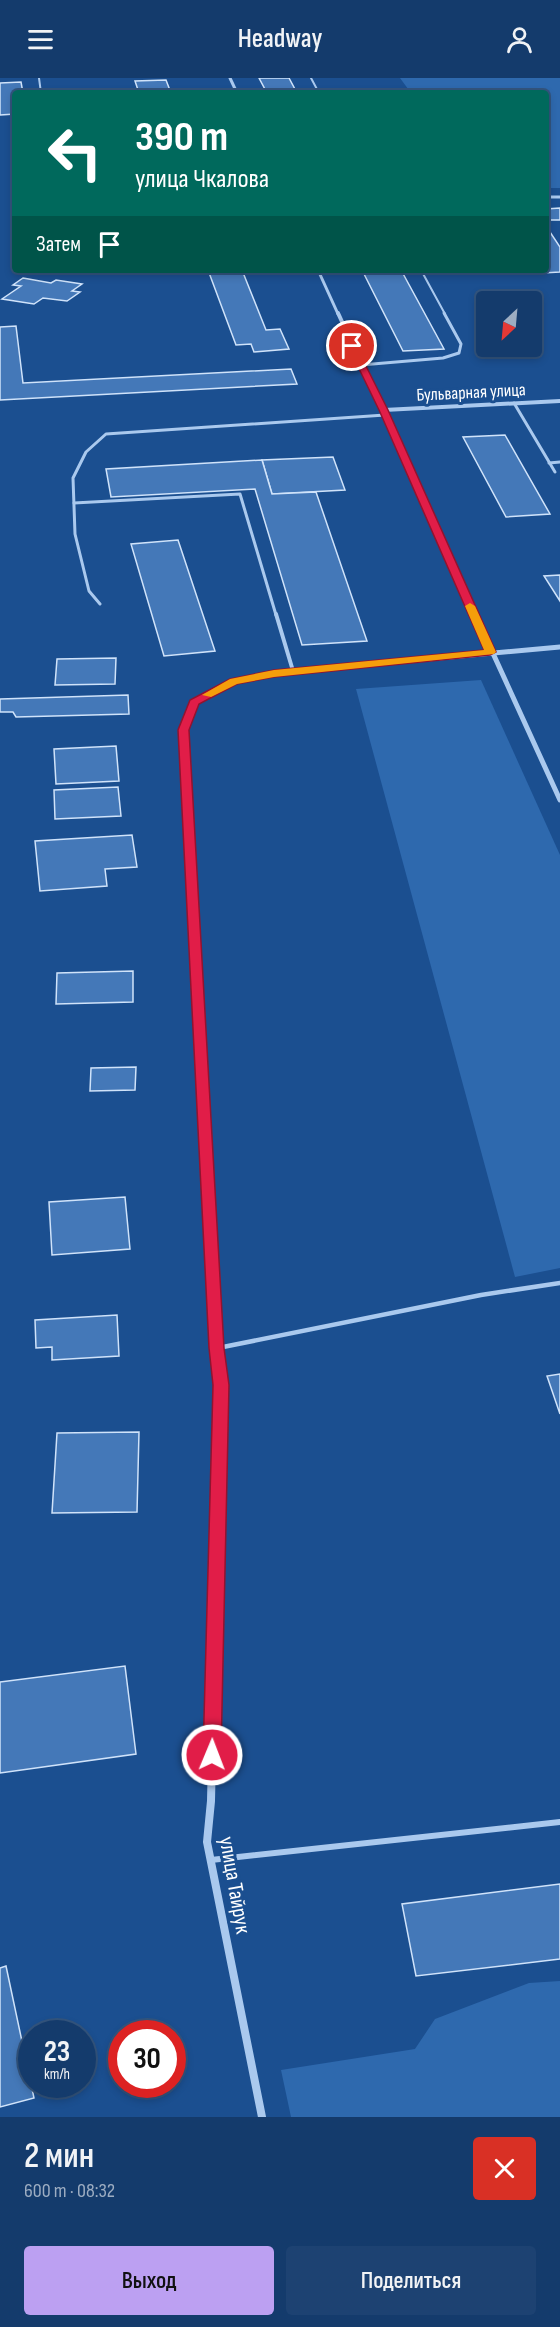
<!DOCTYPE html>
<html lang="ru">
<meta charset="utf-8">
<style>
body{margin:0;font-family:"Sofia Sans Condensed",sans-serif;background:#1d4272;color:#f1f3f6;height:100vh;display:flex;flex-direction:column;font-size:22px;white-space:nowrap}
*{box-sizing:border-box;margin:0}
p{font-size:20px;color:#9dadc2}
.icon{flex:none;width:33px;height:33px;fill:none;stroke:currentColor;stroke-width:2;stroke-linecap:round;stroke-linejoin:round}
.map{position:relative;height:2039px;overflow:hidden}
.panel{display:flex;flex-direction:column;background:#143b6c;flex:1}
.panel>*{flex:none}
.banner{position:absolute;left:12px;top:12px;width:537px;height:183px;border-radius:6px;box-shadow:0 3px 9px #0003,0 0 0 2px #33557f;background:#00695c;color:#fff;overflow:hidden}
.needle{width:39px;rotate:206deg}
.controls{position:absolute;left:476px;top:213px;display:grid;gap:12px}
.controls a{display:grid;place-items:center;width:66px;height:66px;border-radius:6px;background:#143b6c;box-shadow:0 3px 9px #0003,0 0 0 2px #33557f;font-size:30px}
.speed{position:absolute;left:18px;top:1942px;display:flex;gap:12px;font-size:30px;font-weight:700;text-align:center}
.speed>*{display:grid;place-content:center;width:78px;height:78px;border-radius:50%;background:#143b6c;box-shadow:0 3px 9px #0003,0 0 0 2px #33557f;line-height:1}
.speed small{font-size:15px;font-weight:400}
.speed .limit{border:9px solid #d22;background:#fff;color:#111}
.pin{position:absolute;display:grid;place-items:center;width:51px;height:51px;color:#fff;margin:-26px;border:3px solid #fff;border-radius:50%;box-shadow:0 2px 6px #0007}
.me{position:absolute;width:66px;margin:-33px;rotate:1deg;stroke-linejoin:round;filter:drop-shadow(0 0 4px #0008)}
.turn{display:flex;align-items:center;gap:21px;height:126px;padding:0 24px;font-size:27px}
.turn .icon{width:78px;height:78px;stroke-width:2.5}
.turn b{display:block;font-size:42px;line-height:51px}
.then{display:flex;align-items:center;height:57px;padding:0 24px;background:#0003;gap:12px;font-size:22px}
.round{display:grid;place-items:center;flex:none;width:63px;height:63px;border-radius:6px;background:#1d4272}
.overview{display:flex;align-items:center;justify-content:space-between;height:102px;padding:0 24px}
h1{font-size:36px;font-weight:600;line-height:45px}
.action{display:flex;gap:12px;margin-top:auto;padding:12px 24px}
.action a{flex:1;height:69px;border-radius:6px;background:#bca0f2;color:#111;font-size:24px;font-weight:600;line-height:69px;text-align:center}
.action a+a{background:#1d4272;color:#f1f3f6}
header{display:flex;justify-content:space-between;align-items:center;height:78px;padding:0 24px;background:#143b6c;font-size:27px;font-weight:600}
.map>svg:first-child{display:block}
.green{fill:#2e69ae}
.building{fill:#4478b8;stroke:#d0e3fa;stroke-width:1.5}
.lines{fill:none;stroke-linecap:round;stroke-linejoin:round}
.lane-far4{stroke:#aac9ee;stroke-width:2}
.lane-far3{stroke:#aac9ee;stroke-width:3}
.lane-far2{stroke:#aac9ee;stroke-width:4}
.lane-far1{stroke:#aac9ee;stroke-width:4.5}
.lane{stroke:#aac9ee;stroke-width:6}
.street-far4{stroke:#aac9ee;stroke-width:3}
.street-far3{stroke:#aac9ee;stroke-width:4}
.street-far2{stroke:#aac9ee;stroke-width:5}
.street-far1{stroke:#aac9ee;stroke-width:7}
.street{stroke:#aac9ee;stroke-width:8}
.route{fill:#e11d48;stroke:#92132f;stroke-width:1.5}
.slow{fill:#f59e0b}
.labels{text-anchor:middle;stroke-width:6;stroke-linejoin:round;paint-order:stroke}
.far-street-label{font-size:18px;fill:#fff;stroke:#1b4f90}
.street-label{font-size:22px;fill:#fff;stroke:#1b4f90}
</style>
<header><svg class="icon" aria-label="menu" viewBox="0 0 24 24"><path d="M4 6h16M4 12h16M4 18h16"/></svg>Headway<svg class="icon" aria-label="person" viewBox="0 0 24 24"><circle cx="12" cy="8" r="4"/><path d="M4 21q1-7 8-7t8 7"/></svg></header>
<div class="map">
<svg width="560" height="2039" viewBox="0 0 560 2039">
<rect width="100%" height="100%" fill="#1b4f90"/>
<!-- green -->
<g class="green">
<polygon points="400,0 560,0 560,110 546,110 546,15 411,15"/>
<polygon points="481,602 560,777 560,1190 515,1199 356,611"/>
<polygon points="560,1903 560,2039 291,2039 281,1992 415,1971 435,1941 529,1905"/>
</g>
<!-- building -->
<g class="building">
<polygon points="259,0 289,0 297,15 267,15"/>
<polygon points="166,2 171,15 139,15 135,3"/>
<polygon points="21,4 23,15 15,15 15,36 0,37 0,5"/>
<polygon points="560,130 560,142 546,142 546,131"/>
<polygon points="546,148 560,169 560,194 543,195 541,192 546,192"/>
<polygon points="208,192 242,192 266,252 280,251 289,271 254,274 251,266 236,267"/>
<polygon points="362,192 401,192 444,271 403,273"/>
<polygon points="23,200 51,205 56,202 82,206 72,213 80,214 67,223 43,220 34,226 2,221 21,208 13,207"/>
<polygon points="16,248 23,305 291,291 297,306 0,322 0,249"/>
<polygon points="505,357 550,436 506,439 463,359"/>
<polygon points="333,379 345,412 272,416 262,382"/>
<polygon points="262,382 272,416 316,414 367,563 302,567 255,411 111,419 106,391"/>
<polygon points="178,462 215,573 164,578 131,466"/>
<polygon points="560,497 560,523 544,498"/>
<polygon points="116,580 115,606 55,607 57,581"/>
<polygon points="128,617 129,636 16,639 13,634 0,634 0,621"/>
<polygon points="116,668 119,703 56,706 54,671"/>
<polygon points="118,709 121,738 55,741 54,712"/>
<polygon points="132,757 137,789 105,791 107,808 40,813 35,763"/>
<polygon points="133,893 133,924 56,926 57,895"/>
<polygon points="136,989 135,1012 90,1013 91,990"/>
<polygon points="125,1119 130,1171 52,1177 49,1124"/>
<polygon points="117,1237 119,1278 52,1282 52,1269 36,1270 35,1242"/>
<polygon points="560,1296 560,1336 547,1298"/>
<polygon points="139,1354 137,1434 52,1435 57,1355"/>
<polygon points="125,1588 136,1676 0,1695 0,1604"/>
<polygon points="560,1806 560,1881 416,1898 402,1826"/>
<polygon points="6,1888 34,2020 0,2029 0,1890"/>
</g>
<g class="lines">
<!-- lane-far4 -->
<g class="lane-far4">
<polyline points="39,0 41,15"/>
<polyline points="311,0 319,15"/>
<polyline points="421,192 445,236"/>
</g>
<!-- lane-far3 -->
<g class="lane-far3">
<polyline points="361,287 443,280 459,275 461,266 444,235"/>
<polyline points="514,325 555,394"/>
<polyline points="549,385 560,384"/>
<polyline points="74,425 240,416 276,537"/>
<polyline points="100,526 89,513 75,456 73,400 86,374 106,356 385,337"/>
</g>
<!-- lane-far2 -->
<polyline class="lane-far2" points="276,536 293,593"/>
<!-- lane-far1 -->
<polyline class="lane-far1" points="218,1270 481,1217 560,1205"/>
<!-- lane -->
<polyline class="lane" points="211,1782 560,1744"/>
<!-- street-far4 -->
<g class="street-far4">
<polyline points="230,0 237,15"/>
<polyline points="546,119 560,119"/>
<polyline points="318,192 338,236"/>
</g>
<!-- street-far3 -->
<g class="street-far3">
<polyline points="338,235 476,537"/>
<polyline points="384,332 560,323"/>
</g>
<!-- street-far2 -->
<g class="street-far2">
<polyline points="475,536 560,722"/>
<polyline points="198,922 183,652 194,624 234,603 274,595 560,569"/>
</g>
<!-- street-far1 -->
<polyline class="street-far1" points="198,920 221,1307 218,1413"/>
<!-- street -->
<polyline class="street" points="218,1411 211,1723 207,1764 262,2039"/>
</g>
<!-- route -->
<polygon class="route" points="352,265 356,268 388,332 496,574 490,577 274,599 237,606 199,626 189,652 224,1270 229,1307 221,1677 219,1682 212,1684 206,1682 203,1677 213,1307 209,1270 178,652 190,622 230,601 274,592 484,572 379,332 348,268"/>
<!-- slow -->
<polygon class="slow" points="470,525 475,528 496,574 494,576 274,599 237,606 211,619 202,617 230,601 274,592 484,572 465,528"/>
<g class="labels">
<!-- far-street labels -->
<g class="far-street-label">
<text transform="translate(471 314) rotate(-3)" y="6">Бульварная улица</text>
</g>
<!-- street labels -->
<g class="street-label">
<text transform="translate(236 1807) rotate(80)" y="8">улица Тайрук</text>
</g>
</g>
</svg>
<div class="controls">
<a><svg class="needle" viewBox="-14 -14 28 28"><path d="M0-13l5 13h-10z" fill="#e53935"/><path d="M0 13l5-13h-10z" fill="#9dadc2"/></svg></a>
</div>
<div class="speed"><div>23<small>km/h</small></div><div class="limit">30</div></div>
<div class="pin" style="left:352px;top:268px;background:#d93025"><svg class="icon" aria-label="arrive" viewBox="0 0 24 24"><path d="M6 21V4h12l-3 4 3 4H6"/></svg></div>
<svg class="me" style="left:212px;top:1677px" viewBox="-20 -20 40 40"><circle r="17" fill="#e11d48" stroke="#fff" stroke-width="3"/><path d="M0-11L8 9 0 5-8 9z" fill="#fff"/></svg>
<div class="banner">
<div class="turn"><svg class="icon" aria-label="left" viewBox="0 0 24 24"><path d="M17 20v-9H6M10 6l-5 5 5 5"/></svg><div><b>390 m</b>улица Чкалова</div></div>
<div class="then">Затем<svg class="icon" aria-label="arrive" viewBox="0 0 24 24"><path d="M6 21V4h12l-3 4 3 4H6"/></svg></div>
</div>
</div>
<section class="panel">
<div class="overview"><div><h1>2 мин</h1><p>600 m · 08:32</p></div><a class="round" style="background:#d93025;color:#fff"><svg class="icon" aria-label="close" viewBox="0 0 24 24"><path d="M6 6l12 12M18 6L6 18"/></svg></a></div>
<div class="action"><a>Выход</a><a>Поделиться</a></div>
</section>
